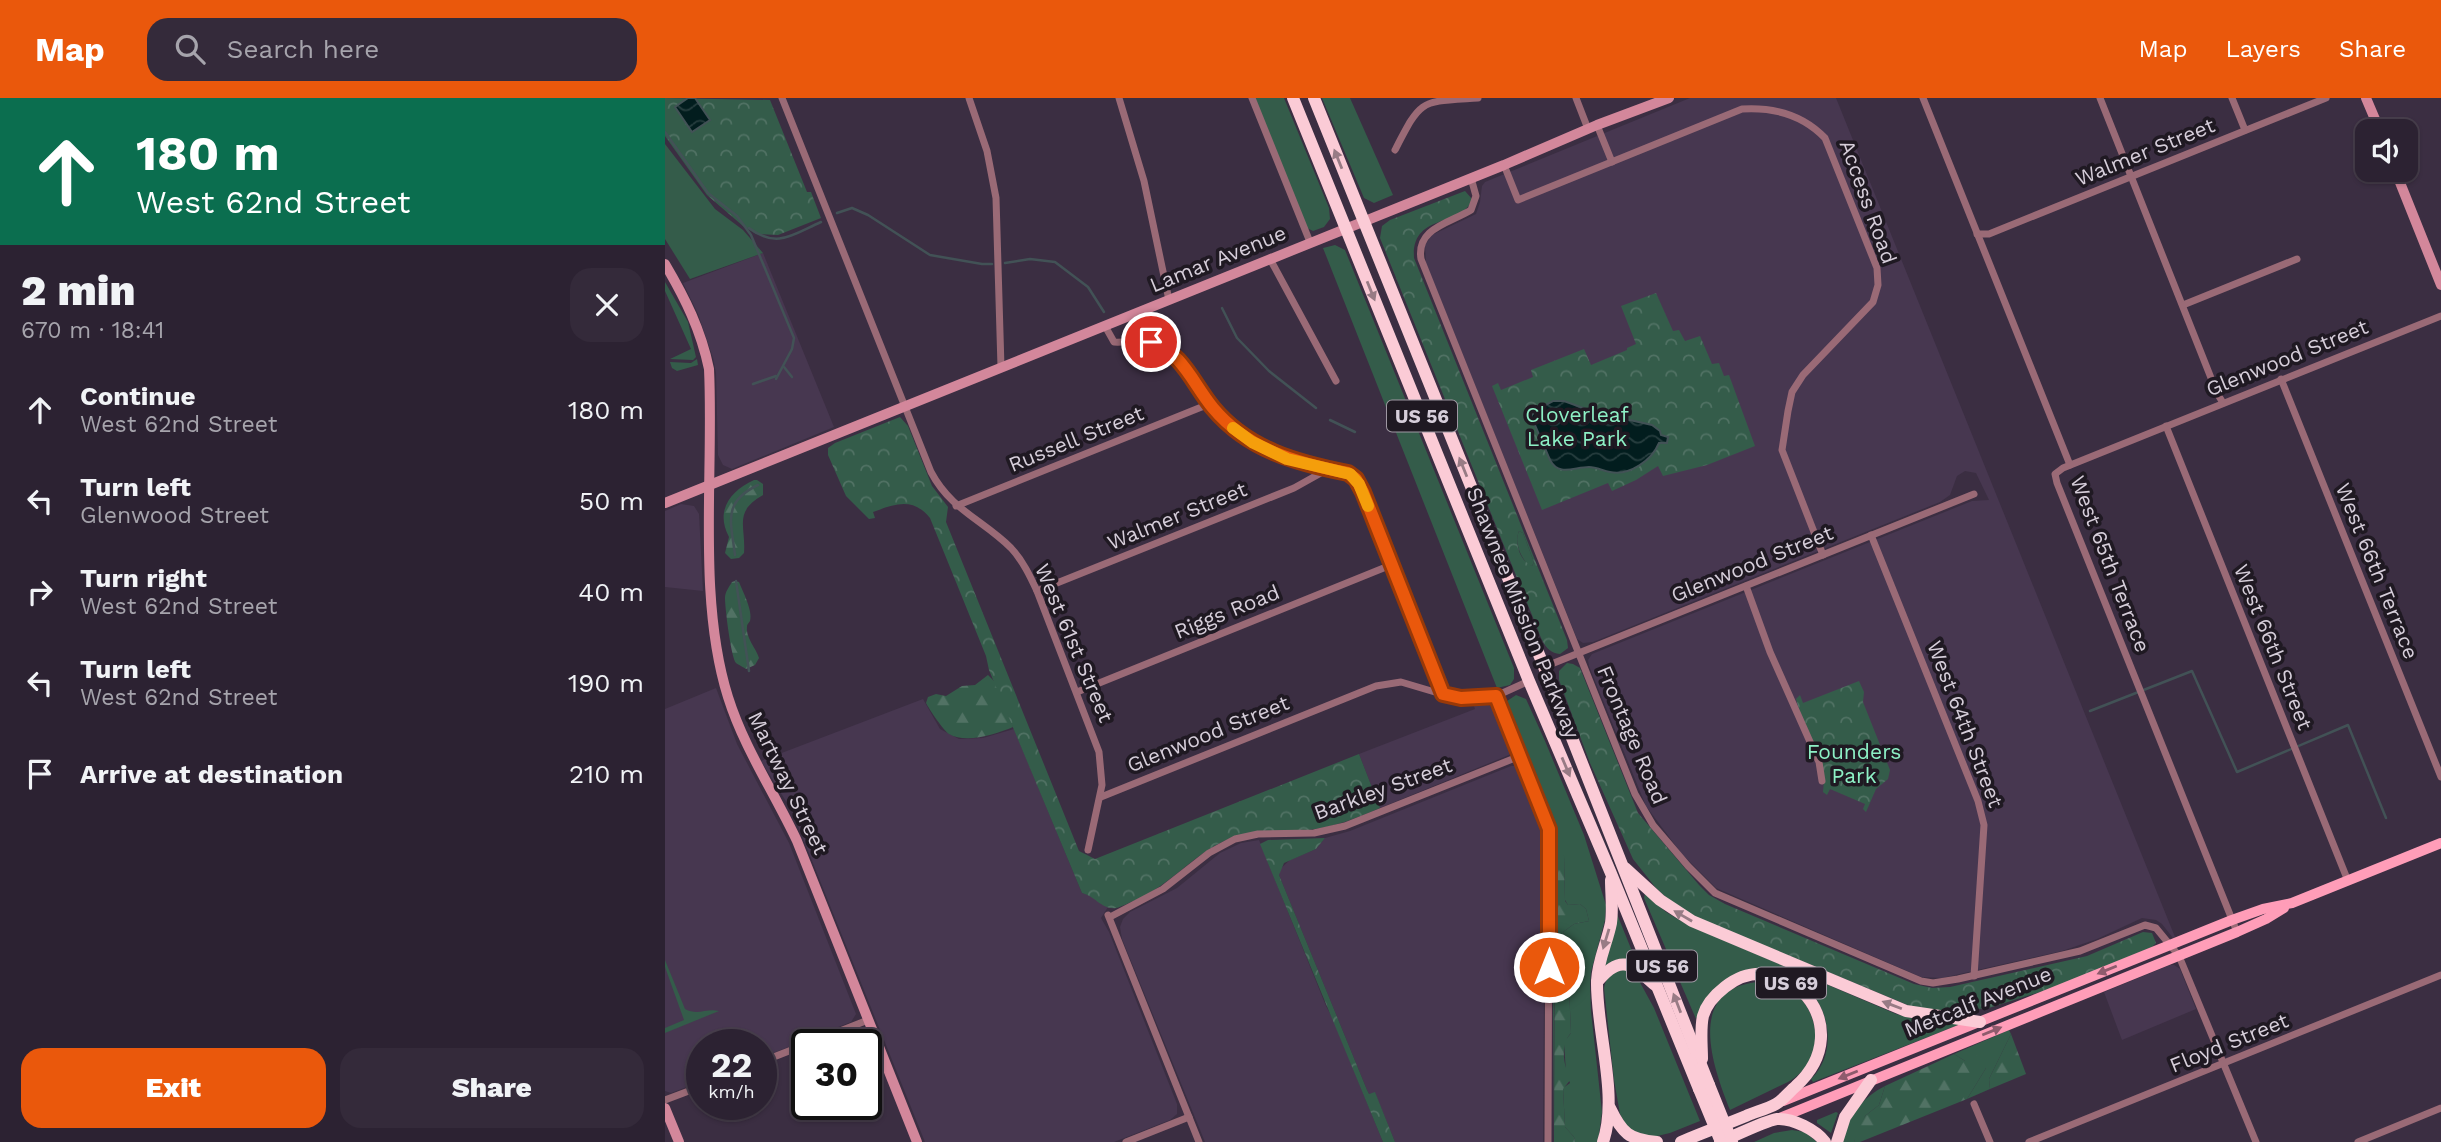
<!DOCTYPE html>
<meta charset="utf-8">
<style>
body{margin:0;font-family:"Work Sans",sans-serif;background:#342a3a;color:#f1f3f6;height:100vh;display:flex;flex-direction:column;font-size:26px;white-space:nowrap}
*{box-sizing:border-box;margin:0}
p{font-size:23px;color:#a6a4ac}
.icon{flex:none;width:38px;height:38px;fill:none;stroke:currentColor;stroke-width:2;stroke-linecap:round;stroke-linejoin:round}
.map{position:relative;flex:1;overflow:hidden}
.panel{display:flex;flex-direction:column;background:#2c2232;width:665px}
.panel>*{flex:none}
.top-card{background:#0b6e4f;color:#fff;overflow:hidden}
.buttons{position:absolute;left:1690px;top:21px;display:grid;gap:14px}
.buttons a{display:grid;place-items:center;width:63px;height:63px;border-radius:14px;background:#2c2232;box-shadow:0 2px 5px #0004,0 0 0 2px #483f4d;font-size:35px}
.speed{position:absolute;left:21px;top:931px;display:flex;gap:14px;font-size:35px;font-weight:700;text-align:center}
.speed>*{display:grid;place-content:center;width:91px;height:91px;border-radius:50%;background:#2c2232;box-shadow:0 2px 5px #0004,0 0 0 2px #483f4d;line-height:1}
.speed small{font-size:18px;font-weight:400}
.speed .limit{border:4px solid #111;border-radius:10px;background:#fff;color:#111}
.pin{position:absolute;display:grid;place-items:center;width:60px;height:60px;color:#fff;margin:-30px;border:4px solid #fff;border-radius:50%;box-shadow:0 2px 7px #0007}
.me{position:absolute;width:77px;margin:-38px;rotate:0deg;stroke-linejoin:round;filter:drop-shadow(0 0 5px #0008)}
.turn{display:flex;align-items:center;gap:24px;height:147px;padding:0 21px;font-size:32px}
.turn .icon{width:91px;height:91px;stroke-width:2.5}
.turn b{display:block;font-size:49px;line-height:60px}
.round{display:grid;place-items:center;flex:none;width:74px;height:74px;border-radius:21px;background:#342a3a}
.overview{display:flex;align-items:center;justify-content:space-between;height:119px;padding:0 21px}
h1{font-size:42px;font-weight:800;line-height:52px}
.action{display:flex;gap:14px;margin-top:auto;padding:14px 21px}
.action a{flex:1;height:80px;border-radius:21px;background:#ea580c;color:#fff;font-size:28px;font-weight:800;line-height:80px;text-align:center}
.action a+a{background:#342a3a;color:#f1f3f6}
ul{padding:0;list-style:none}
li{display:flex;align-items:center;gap:21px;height:91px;padding:0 21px}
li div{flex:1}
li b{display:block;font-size:26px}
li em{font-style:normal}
header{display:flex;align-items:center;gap:42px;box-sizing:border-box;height:98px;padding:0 35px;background:#ea580c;color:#fff}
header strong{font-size:33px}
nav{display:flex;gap:38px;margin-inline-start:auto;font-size:24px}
.search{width:490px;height:63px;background:#342a3a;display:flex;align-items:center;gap:18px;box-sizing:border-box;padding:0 24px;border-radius:21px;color:#a6a4ac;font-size:26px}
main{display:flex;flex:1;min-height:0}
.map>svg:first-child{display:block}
.built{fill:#473750}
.green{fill:#345c4a}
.forest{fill:url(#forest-firs)}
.park{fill:url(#park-crowns);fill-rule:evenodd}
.water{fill:url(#water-waves);stroke:#425256;stroke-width:2}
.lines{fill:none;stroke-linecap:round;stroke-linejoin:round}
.stream{stroke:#425256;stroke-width:2.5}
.street{stroke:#9a6a76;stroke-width:7}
.secondary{stroke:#d3879b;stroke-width:10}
.primary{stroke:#ff9db8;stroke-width:10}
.highway{stroke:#fbcbd6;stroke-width:12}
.highway-bridge{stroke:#fbcbd6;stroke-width:12}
.oneway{fill:#987b85}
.oneway2{fill:#8f5b6d}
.route-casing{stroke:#983908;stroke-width:18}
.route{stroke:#ea580c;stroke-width:12}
.slow{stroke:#f59e0b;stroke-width:12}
.labels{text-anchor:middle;stroke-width:7;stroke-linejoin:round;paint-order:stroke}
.shield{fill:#1f1922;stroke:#9f98a3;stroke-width:2}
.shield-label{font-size:19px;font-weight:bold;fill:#d6ceda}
.street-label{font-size:21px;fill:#d6ceda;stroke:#1f1922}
.park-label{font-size:21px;fill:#8df0c5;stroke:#1f1922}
</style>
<header>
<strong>Map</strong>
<div class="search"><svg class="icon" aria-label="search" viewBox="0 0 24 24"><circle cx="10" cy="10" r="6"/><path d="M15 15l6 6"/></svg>Search here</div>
<nav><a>Map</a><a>Layers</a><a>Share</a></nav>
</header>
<main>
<section class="panel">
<div class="top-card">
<div class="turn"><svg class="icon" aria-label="ahead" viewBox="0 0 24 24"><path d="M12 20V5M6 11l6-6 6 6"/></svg><div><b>180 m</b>West 62nd Street</div></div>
</div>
<div class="overview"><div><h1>2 min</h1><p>670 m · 18:41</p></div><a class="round"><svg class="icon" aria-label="close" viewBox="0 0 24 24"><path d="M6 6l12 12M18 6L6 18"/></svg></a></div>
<ul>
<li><svg class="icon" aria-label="ahead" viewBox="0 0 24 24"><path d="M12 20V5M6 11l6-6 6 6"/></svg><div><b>Continue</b><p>West 62nd Street</p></div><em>180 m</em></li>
<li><svg class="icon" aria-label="left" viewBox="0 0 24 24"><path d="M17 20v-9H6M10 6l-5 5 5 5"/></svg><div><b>Turn left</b><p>Glenwood Street</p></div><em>50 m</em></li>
<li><svg class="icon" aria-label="right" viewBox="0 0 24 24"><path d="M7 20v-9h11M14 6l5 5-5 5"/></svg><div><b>Turn right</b><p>West 62nd Street</p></div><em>40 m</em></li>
<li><svg class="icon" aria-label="left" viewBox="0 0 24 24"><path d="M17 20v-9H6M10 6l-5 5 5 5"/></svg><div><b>Turn left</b><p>West 62nd Street</p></div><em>190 m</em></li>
<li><svg class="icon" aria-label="arrive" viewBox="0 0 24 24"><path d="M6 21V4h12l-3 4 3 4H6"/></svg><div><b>Arrive at destination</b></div><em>210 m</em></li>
</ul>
<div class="action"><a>Exit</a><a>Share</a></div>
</section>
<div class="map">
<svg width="1776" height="1044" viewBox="0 0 1776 1044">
<defs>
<pattern id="forest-firs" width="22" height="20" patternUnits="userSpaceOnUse" patternTransform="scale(1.75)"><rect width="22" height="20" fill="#345c4a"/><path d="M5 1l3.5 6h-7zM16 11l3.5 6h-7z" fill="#517264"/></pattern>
<pattern id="park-crowns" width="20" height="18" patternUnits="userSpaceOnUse" patternTransform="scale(1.75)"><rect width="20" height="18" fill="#345c4a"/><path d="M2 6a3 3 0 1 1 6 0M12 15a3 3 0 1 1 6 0" fill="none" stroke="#517264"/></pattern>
<pattern id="water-waves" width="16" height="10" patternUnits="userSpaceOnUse" patternTransform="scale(1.75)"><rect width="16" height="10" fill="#021d1e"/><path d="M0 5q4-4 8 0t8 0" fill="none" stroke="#263d3e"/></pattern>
</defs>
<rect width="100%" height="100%" fill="#3b2e42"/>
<!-- built -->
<g class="built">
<polygon points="1025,0 1171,0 1510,839 1508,840 1497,826 1491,822 1477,820 1432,841 1397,853 1277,880 1256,879 1051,790 1016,755 981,708 924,568 923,562 927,556 1307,403 1324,402 1311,375 1300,373 1292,378 1285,397 1275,404 928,544 918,545 912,541 761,166 760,147 767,137 811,116 815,104 817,88 820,84"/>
<polygon points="98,155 169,329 67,371 58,367 53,357 51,275 48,260 33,216 18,185"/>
<polygon points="16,406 29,408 34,416 38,493 0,489 0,413"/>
<polygon points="51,590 72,646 124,745 191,916 186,924 96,960 96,947 37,947 37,983 6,995 0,993 0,611"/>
<polygon points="258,601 275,631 294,641 318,640 349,631 417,795 424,797 443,809 436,820 444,834 512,1006 512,1016 505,1022 449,1044 260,1044 127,713 96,663"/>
<polygon points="821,606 828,609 831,613 846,651 844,657 715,710 694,656 810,611 809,608"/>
<polygon points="846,668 850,668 855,671 877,729 880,747 878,1044 730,1044 710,995 704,996 702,992 614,777 615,771 625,762 651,751 660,740 685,733"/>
<polygon points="594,742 661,908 668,921 718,1044 540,1044 457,841 455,829 458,821 465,814 512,790 555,755 576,745"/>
<polygon points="1505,867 1509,867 1515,871 1531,911 1457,942 1439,894"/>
</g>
<!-- green -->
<g class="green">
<polygon points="590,0 619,0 664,110 665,121 659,129 648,133 642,130"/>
<polygon points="657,0 685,0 728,97 709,105 699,100"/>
<polygon points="0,46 50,111 78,132 98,155 25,181 0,141"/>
<polygon points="670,147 680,152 849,570 849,581 845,587 832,590 658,150"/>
<polygon points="0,184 23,224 31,259 28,262 5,261 26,251 0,193"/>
<polygon points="32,261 33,267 12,273 7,270 5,264 26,265"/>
<path d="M854,433l4,2 11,29 -2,4 -4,-1c-8,-9 -14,-23 -9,-34z"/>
<polygon points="851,597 861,601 880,643 919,737 941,807 940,822 926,874 925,886 926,913 937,1014 933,1044 910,1044 909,1039 900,1029 898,990 905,985 901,975 899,944 906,935 904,889 900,869 907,865 898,834 909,826 924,823 921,811 915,806 903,807 900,802 899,758 890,754 888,1044 888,739 882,712 841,613 842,603"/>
<path d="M980,795l21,19 22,13 208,89 28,7 37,3 -148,58 -2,-3c29,-28 18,-80 -15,-100 -12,-7 -30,-6 -43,-8l-54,41 -3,7 -52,-121z"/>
<polygon points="952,816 971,863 939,868"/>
<path d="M0,862l20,49c13,7 21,-1 34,2l-54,22v-5l19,-8 -19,-53z"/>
<path d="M959,871l13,8 17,31 46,113 -30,12 -17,4 -21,-6 -6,-6 -6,-11 -6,-34 -10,-92c2,-12 9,-16 20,-19z"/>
<path d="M1092,884c7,0 15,0 22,2 30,10 44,46 32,74 -3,9 -14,19 -23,24l-58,28c-17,-43 -45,-120 27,-128z"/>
<polygon points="1344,932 1346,936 1324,981 1325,991 1302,1001 1321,970 1300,963 1289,956"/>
<polygon points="71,934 72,939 52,947 43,947 42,937 57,939"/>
<path d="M1220,988l-6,19 -14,11 -11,26h-12c3,-24 21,-45 43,-56z"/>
<polygon points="1171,1014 1173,1015 1166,1035 1152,1025 1152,1022"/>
<polygon points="1127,1032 1140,1034 1152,1044 1089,1044 1109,1035"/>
</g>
<!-- forest -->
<g class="forest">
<path d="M89,382h3l6,4v11c-30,17 -17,31 -19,58l-5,5 -8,1 -6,-6 4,-16c-14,-26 1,-46 25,-57z"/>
<path d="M70,483l4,1c4,10 14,29 11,39 -1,2 -3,3 -3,5 -2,11 9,22 12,32l-4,7 -9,4c-1,-1 -9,-5 -10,-6 -5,-6 -11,-55 -11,-65 0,-6 4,-11 7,-16z"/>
<path d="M323,577l8,8 17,44c-17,7 -47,17 -64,7 -5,-3 -20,-25 -23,-31l2,-6 8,-3 10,2 16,-10 13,-1z"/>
<path d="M892,752l6,3 1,3 1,45 3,4 12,-1 6,5 3,12 -15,3 -11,8 3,12h8l3,4 -5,15 -7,4 4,20 2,46c-11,11 -8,34 0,46l-8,10 2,38 9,10 1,5h-21l1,-290z"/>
<polygon points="1346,936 1361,976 1325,991 1324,981"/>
<polygon points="1289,956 1300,963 1311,957 1320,963 1321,970 1302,1001 1195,1044 1189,1044 1192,1032 1200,1018 1214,1007 1220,988"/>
</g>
<!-- park -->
<g class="park">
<polygon points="0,0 105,2 142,94 146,94 156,120 113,137 91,136 78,128 42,97 0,38"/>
<path d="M800,93l7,8c-9,29 -61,13 -58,59l153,382 1,8 -8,6c-17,-1 -20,-21 -26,-34l-154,-382 2,-12 8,-6zM854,433l4,2 11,29 -2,4c-12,-5 -18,-23 -13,-35z"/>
<polygon points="991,195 1008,233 1014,232 1020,243 1035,238 1047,266 1054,265 1059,278 1064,277 1090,348 1042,367 998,378 993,368 971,382 947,393 943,385 877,412 827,288 833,285 836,292 868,279 866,272 919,251 926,267 962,252 962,250 971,246 956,208"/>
<path d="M235,319l8,9 24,60 16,21 -2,15 133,329 16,8 264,-105 21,54c-23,10 -46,19 -71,22 -29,3 -57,-3 -85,11 -32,15 -53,43 -88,59 -7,2 -14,7 -20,8 -14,2 -21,-12 -34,-15l-93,-223 -3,-14 -56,-138c-17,-21 -35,-14 -57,-6l2,6 -6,1 -23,-23 -18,-41v-7l7,-5z"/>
<polygon points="902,565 908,566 915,570 973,715 1034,787 1044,797 1060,806 1249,886 1267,890 1285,889 1422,858 1478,834 1487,835 1491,845 1487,849 1394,888 1324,910 1280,914 1245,908 1030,819 1004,802 991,790 968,761 925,665 894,582 894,573"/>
<path d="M1194,583l5,11 -1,10 27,68 -2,9 -12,10 -10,23 -3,-3 2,-5 -35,-15 -3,6 -4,-3c5,-37 -19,-60 -27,-93l4,-4 3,8z"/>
<polygon points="660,740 651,751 619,765 614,777 702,992 704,996 710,994 730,1044 718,1044 595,746 603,742"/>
</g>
<!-- water -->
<g class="water">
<polygon points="23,0 30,0 45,22 27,34 10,9"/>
<path d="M888,303h11l30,11 58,13 8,6 1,4 7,2 -1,6h-8c-7,17 -29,33 -49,29 -7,-1 -13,-5 -21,-5 -15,0 -30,10 -39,-7l-19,-44 5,-6z"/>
</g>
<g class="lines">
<!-- stream -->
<g class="stream">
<polyline points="0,34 43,95 72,118 86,137 129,240 127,251 111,281"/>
<polyline points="172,115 187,110 203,117 265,157 317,166 327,166"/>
<path d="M84,130c28,21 43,7 72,-6"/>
<polyline points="340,165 365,161 390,164 423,189 439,214"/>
<polyline points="557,210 572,240 604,273 651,310"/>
<polyline points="119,269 127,279"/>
<polyline points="88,286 111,278"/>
<polyline points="665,322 690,334"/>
<path d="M70,457c-4,-33 -13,-53 23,-70"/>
<polyline points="71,483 84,573"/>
<polyline points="1425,613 1527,573 1572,674 1683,627 1721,720"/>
</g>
<!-- street -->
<g class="street">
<path d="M117,0l149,374c20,38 52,48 80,76 12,13 19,28 26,43l62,161 3,33 -14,65"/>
<polyline points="304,0 322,53 331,100 336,269"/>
<polyline points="454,0 479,83 504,202"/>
<polyline points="587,0 645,144"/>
<polyline points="911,0 923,31"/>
<polyline points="1258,0 1405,367"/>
<polyline points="1435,0 1552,295 1558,305"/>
<polyline points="1567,0 1580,32"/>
<polyline points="932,27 947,64"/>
<path d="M730,52c27,-52 24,-48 83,-52"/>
<path d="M839,67l14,35 224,-91c32,-2 61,6 83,29l52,130 1,17 -5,17 -70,73 -11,17 -4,19 -6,39 41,105"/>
<path d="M806,80l5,18 -5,14c-21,13 -55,18 -50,49l214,535 18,31 35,41 27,27 206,88 12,2 25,-4 122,-28 65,-26 11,3 23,28 77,186"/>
<polyline points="1312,136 1324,136 1661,0"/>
<polyline points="605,161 671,283"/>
<polyline points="1518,207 1632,161"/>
<path d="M440,228l9,16c12,1 24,-3 37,0 34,9 49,57 76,80 36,32 75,42 121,51l8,6 7,14 80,201"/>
<polyline points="1616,281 1776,679"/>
<polyline points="1501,328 1683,783"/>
<polyline points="291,408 544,306"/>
<polyline points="1206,437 1313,703 1319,727 1309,878"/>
<polyline points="1081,488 1105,554 1154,664 1157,683"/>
<polyline points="372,493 629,390 663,371"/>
<polyline points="879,569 1309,396"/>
<polyline points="412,594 726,467"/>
<polyline points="831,598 884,731 883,1044"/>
<polyline points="436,699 711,588 736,584 790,600 812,601 831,598 864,583"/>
<polyline points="443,817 534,1044"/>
<polyline points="445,819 498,791 544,755 570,741 593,736 649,735 680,728 855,658"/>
<polyline points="1572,834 1392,385 1390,376 1398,370 1776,218"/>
<polyline points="96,964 203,922"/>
<polyline points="0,1002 37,988"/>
<polyline points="1309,1006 1325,1044"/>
<polyline points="461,1044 524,1019"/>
<polyline points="1364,1044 1776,877"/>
<polyline points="1693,1044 1776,1010"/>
</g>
<!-- secondary -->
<g class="secondary">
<polyline points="1701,0 1715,33"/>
<polyline points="1730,72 1776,187"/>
<path d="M0,166c20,34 36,66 44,105 5,103 -12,230 19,328 16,51 46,95 69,144l120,301"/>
<polyline points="0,405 839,67 932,27 1004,0"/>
<polyline points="0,1010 14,1044"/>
</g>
<!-- primary -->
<g class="primary">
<polyline points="1118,1003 1567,822 1598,811 1627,805 1776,745"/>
<polyline points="1112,1021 1572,834 1601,821 1619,810"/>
</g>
<!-- highway -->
<g class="highway">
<polyline points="628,0 864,583 945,773 1034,991"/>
<polyline points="649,0 879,569 1044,987"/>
<polyline points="960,770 995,802 1027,823 1241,913 1315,924"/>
<path d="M932,884c24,-29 34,-18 58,3"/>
<path d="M945,1010c12,25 19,32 47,34"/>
<path d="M938,1044c16,-47 -7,-111 -6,-161 1,-21 10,-38 14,-58 2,-14 0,-29 0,-43"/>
<path d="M1016,1044c21,-9 43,-17 65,-26 9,-4 21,-7 30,-12 7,-4 13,-12 20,-18 66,-60 -13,-145 -71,-99 -9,7 -19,18 -22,29 -3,13 -1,30 -1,43"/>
<path d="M1055,1044c12,-5 47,-22 57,-23 16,-1 39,11 48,23"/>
<polyline points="1172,1044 1180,1019 1206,982"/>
</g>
<!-- highway-bridge -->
<g class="highway-bridge">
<polyline points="1044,987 1067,1044"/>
<polyline points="1034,991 1056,1044"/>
</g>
</g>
<!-- one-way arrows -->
<defs><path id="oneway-solid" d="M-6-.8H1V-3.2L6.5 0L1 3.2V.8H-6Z" transform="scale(1.75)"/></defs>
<g class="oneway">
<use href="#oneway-solid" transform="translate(673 61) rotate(-112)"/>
<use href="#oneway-solid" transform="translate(706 193) rotate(68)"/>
<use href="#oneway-solid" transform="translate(798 369) rotate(-112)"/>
<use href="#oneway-solid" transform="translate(901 669) rotate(67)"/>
<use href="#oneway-solid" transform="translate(1018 818) rotate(-150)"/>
<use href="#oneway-solid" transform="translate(941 841) rotate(107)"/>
<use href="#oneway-solid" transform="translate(1012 905) rotate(-111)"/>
<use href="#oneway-solid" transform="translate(1227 907) rotate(-159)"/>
</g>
<g class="oneway2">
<use href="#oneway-solid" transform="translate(1442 872) rotate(158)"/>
<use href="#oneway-solid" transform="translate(1327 933) rotate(-22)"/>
<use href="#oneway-solid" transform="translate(1183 977) rotate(158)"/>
</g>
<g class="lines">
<!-- route casing -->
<g class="route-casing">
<path id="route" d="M486,244c32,11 42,42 62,66 35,42 84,55 135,65l8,6 7,13 80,202 18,4 35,-2 53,133v138"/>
</g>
<!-- route -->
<use href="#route" class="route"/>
<!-- slow -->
<polyline class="slow" points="568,330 587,344 622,361 685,376 694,386 703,408"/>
</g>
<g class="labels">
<!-- shield labels -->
<g class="shield">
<rect x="722" y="302.5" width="70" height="31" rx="5"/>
<rect x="962" y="852.5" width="70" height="31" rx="5"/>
<rect x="1091" y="869.5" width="70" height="31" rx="5"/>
</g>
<g class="shield-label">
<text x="757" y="325">US 56</text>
<text x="997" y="875">US 56</text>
<text x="1126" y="892">US 69</text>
</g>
<!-- street labels -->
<g class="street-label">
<text transform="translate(1480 54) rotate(-22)" y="7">Walmer Street</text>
<text transform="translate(1203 104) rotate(70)" y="7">Access Road</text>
<text transform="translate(553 161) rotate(-22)" y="7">Lamar Avenue</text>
<text transform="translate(1622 260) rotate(-22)" y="7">Glenwood Street</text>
<text transform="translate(411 341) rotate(-22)" y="7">Russell Street</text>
<text transform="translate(512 418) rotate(-22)" y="7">Walmer Street</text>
<text transform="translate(1087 466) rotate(-22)" y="7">Glenwood Street</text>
<text transform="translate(1445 466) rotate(69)" y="7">West 65th Terrace</text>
<text transform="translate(1712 473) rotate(68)" y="7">West 66th Terrace</text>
<text transform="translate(562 514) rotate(-22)" y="7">Riggs Road</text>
<text transform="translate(858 515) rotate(68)" y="7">Shawnee Mission Parkway</text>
<text transform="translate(409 545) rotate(67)" y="7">West 61st Street</text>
<text transform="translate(1608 549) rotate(68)" y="7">West 66th Street</text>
<text transform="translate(1300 626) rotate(69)" y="7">West 64th Street</text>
<text transform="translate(543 636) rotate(-22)" y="7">Glenwood Street</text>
<text transform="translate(967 637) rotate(67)" y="7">Frontage Road</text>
<text transform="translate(123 685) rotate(64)" y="7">Martway Street</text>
<text transform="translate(718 691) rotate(-20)" y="7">Barkley Street</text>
<text transform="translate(1313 904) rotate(-22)" y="7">Metcalf Avenue</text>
<text transform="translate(1564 945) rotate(-22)" y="7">Floyd Street</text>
</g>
<!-- park labels -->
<g class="park-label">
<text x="912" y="324">Cloverleaf<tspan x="912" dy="24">Lake Park</tspan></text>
<text x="1189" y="661">Founders<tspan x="1189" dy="24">Park</tspan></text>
</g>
</g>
</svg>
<div class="buttons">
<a><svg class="icon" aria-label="sound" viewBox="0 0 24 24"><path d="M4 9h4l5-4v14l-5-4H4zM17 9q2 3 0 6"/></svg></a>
</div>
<div class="speed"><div>22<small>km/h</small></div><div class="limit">30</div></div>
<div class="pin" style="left:486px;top:244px;background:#d93025"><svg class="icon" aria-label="arrive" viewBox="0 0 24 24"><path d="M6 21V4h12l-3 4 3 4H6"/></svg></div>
<svg class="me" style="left:884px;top:869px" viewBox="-20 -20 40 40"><circle r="17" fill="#ea580c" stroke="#fff" stroke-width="3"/><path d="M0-11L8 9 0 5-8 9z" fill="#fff"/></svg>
</div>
</main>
